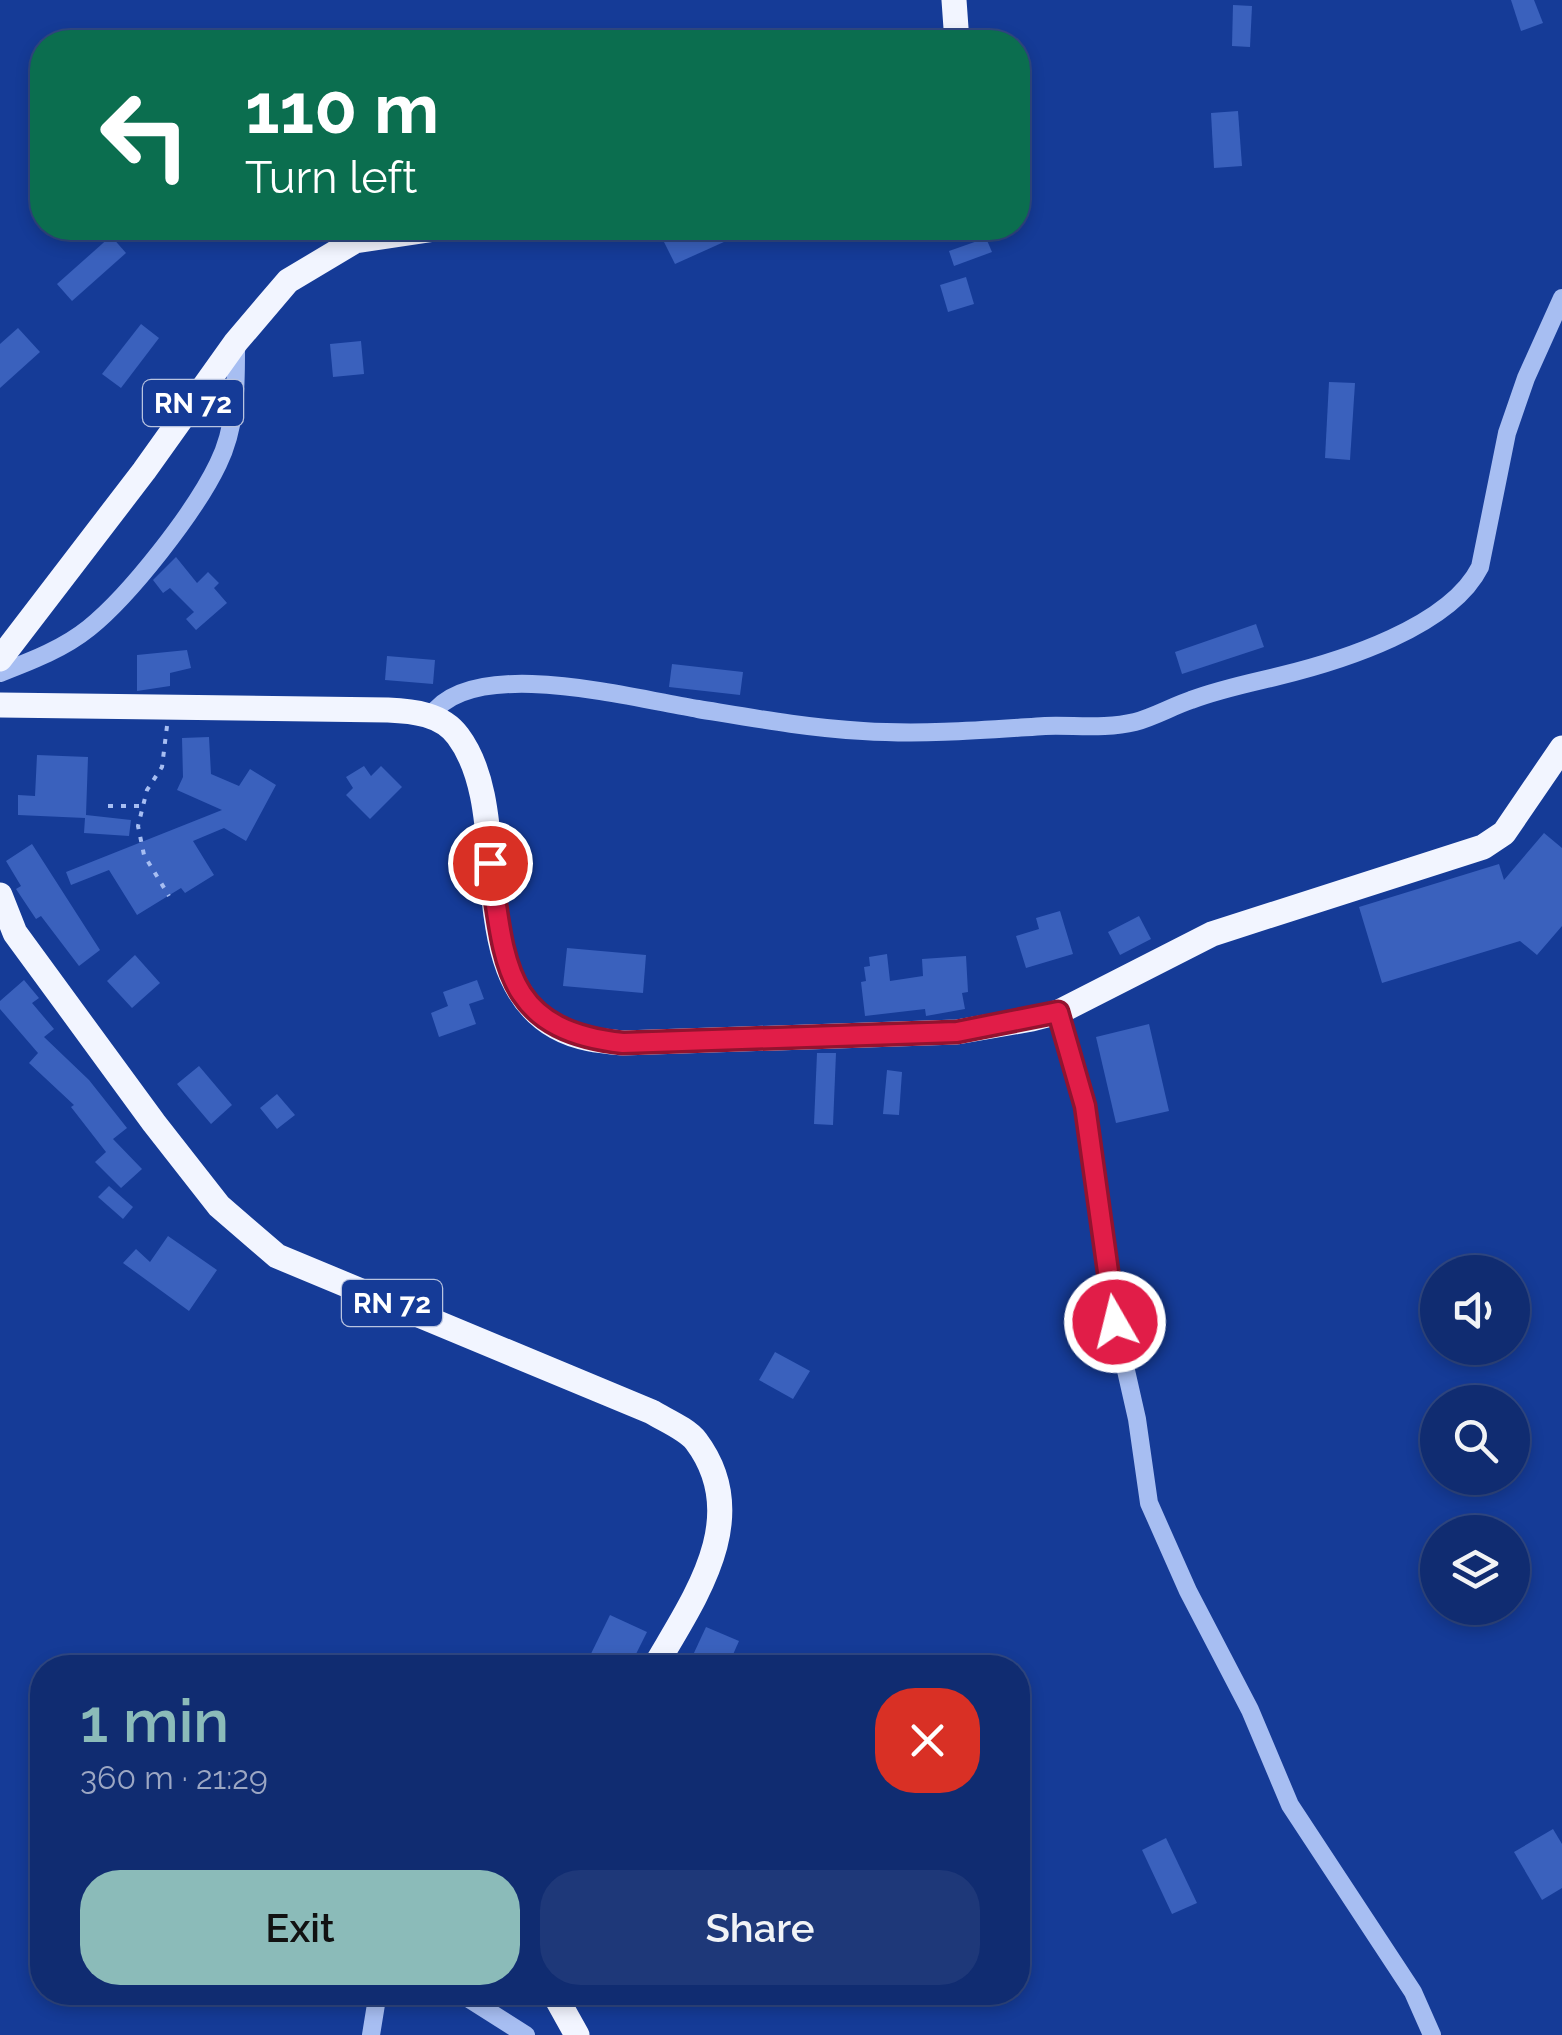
<!DOCTYPE html>
<meta charset="utf-8">
<style>
body{margin:0;font-family:Raleway,sans-serif;background:#1e3879;color:#f1f3f6;height:100vh;display:flex;flex-direction:column;font-size:38px;white-space:nowrap}
*{box-sizing:border-box;margin:0}
p{font-size:32px;color:#9ca7c3}
.icon{flex:none;width:55px;height:55px;fill:none;stroke:currentColor;stroke-width:2;stroke-linecap:round;stroke-linejoin:round}
.map{position:relative;flex:1;overflow:hidden}
.details{position:absolute;left:30px;top:1655px;width:1000px;height:350px;display:flex;flex-direction:column;background:#102c71;border-radius:40px;box-shadow:0 5px 15px #0003,0 0 0 2px #304884}
.details>*{flex:none}
.hud{position:absolute;left:30px;top:30px;width:1000px;height:210px;border-radius:40px;box-shadow:0 5px 15px #0003,0 0 0 2px #304884;background:#0b6e4f;color:#fff;overflow:hidden}
.fabs{position:absolute;left:1420px;top:1255px;display:grid;gap:20px}
.fabs a{display:grid;place-items:center;width:110px;height:110px;border-radius:50%;background:#102c71;box-shadow:0 5px 15px #0003,0 0 0 2px #304884;font-size:50px}
.pin{position:absolute;display:grid;place-items:center;width:85px;height:85px;color:#fff;margin:-42px;border:5px solid #fff;border-radius:50%;box-shadow:0 2px 10px #0007}
.me{position:absolute;width:110px;margin:-55px;rotate:352deg;stroke-linejoin:round;filter:drop-shadow(0 0 8px #0008)}
.turn{display:flex;align-items:center;gap:35px;height:210px;padding:0 50px;font-size:45px}
.turn .icon{width:130px;height:130px;stroke-width:2.5}
.turn b{display:block;font-size:70px;line-height:85px}
.round{display:grid;place-items:center;flex:none;width:105px;height:105px;border-radius:40px;background:#1e3879}
.head{display:flex;align-items:center;justify-content:space-between;height:170px;padding:0 50px}
h1{font-size:60px;font-weight:600;line-height:75px;color:#8bbbb9}
.action{display:flex;gap:20px;margin-top:auto;padding:20px 50px}
.action a{flex:1;height:115px;border-radius:40px;background:#8bbbb9;color:#111;font-size:40px;font-weight:600;line-height:115px;text-align:center}
.action a+a{background:#1e3879;color:#f1f3f6}
.map>svg:first-child{display:block}
.building{fill:#3a61bd}
.lines{fill:none;stroke-linecap:round;stroke-linejoin:round}
.path{stroke:#a7bef2;stroke-width:4;stroke-dasharray:5 8;stroke-linecap:butt}
.minor{stroke:#a7bef2;stroke-width:18}
.major{stroke:#f2f5ff;stroke-width:25}
.route-casing{stroke:#92132f;stroke-width:25}
.route{stroke:#e11d48;stroke-width:18}
.labels{text-anchor:middle;stroke-width:10;stroke-linejoin:round;paint-order:stroke}
.shield{fill:#153b97;stroke:#b9c4e0;stroke-width:2.5}
.shield-label{font-size:28px;font-weight:bold;fill:#fff}
</style>
<div class="map">
<svg width="1562" height="2035" viewBox="0 0 1562 2035">
<rect width="100%" height="100%" fill="#153b97"/>
<!-- building -->
<g class="building">
<polygon points="1511,0 1534,0 1543,23 1521,31"/>
<polygon points="1233,5 1252,6 1250,47 1232,46"/>
<polygon points="1238,111 1242,166 1214,168 1211,113"/>
<polygon points="668,228 755,228 675,264 659,232"/>
<polygon points="111,236 126,253 72,301 57,284"/>
<polygon points="986,238 992,252 954,266 949,251"/>
<polygon points="966,277 974,304 948,312 940,285"/>
<polygon points="141,324 159,338 121,388 102,374"/>
<polygon points="18,328 40,352 0,388 0,344"/>
<polygon points="361,341 364,374 333,377 330,344"/>
<polygon points="1329,382 1355,383 1350,460 1325,458"/>
<polygon points="176,557 197,583 208,572 219,583 214,588 227,603 196,630 186,619 194,612 170,588 163,593 153,580"/>
<polygon points="1256,624 1264,647 1182,674 1175,652"/>
<polygon points="187,650 191,668 170,673 170,686 137,691 137,655"/>
<polygon points="387,656 435,660 433,684 385,680"/>
<polygon points="672,664 743,672 740,695 669,687"/>
<polygon points="209,737 211,774 239,786 250,769 276,785 246,841 224,828 193,841 214,875 185,893 181,888 137,915 109,870 71,885 66,872 222,810 177,790 183,777 182,738"/>
<polygon points="37,755 88,757 86,815 131,820 129,836 84,833 85,818 18,815 18,795 35,796"/>
<polygon points="364,766 371,776 381,766 402,787 370,819 346,795 353,788 346,777"/>
<polygon points="1544,833 1562,848 1562,926 1537,955 1520,941 1382,983 1359,907 1499,864 1504,880"/>
<polygon points="32,844 100,950 79,966 41,916 36,919 16,889 21,886 6,861"/>
<polygon points="1060,911 1073,954 1026,968 1016,936 1039,929 1036,918"/>
<polygon points="1139,916 1151,939 1120,955 1108,932"/>
<polygon points="567,948 646,955 643,993 563,986"/>
<polygon points="887,954 890,981 923,976 922,959 966,956 968,992 962,993 965,1009 926,1016 925,1009 865,1016 861,982 866,981 864,967 870,966 869,957"/>
<polygon points="135,955 160,983 132,1008 107,981"/>
<polygon points="24,980 39,998 32,1003 54,1029 44,1037 89,1080 127,1128 113,1139 142,1169 121,1188 95,1162 106,1152 71,1107 74,1105 29,1063 38,1053 0,1009 0,1001"/>
<polygon points="477,980 484,999 469,1004 476,1024 439,1037 431,1013 448,1006 443,992"/>
<polygon points="1149,1024 1169,1111 1116,1123 1096,1037"/>
<polygon points="817,1053 836,1053 833,1125 814,1124"/>
<polygon points="199,1066 232,1105 211,1124 177,1084"/>
<polygon points="887,1070 902,1072 899,1115 883,1114"/>
<polygon points="277,1094 295,1115 277,1129 260,1108"/>
<polygon points="109,1186 133,1207 123,1219 98,1197"/>
<polygon points="168,1236 217,1270 189,1311 123,1263 136,1249 150,1262"/>
<polygon points="775,1352 810,1371 793,1399 759,1380"/>
<polygon points="610,1615 647,1632 629,1668 584,1668"/>
<polygon points="706,1627 739,1641 727,1668 687,1668"/>
<polygon points="1553,1829 1562,1844 1562,1888 1542,1900 1514,1852"/>
<polygon points="1166,1838 1197,1903 1172,1914 1142,1850"/>
</g>
<g class="lines">
<!-- path -->
<g class="path">
<polyline points="167,726 162,767 147,790 138,826 144,855 169,896"/>
<polyline points="108,806 143,806"/>
</g>
<!-- minor -->
<g class="minor">
<path d="M0,673c31,-12 63,-24 89,-45 41,-33 106,-116 129,-164 19,-38 18,-80 18,-121"/>
<path d="M431,716c40,-62 205,-17 267,-7 55,9 110,19 165,22 61,4 121,-1 182,-5 30,-1 61,3 90,-4 19,-5 38,-16 56,-22 29,-11 59,-17 88,-24 62,-15 171,-49 201,-109l27,-134 19,-55 36,-80"/>
<polyline points="1059,1012 1085,1106 1115,1322 1137,1419 1149,1503 1188,1591 1250,1710 1290,1805 1413,1992 1432,2035"/>
<polyline points="458,1992 526,2035"/>
<polyline points="371,2035 378,1992"/>
</g>
<!-- major -->
<g class="major">
<polyline points="954,0 957,42"/>
<polyline points="0,659 144,471 236,342 288,281 355,241 442,228"/>
<path d="M0,705l388,5c25,1 54,4 70,26 58,77 3,237 98,291 21,12 44,14 67,16l334,-11 75,-13 27,-7 153,-78 271,-87 21,-14 58,-85"/>
<path d="M0,895l15,38 139,190 65,83 58,50 375,156c13,8 35,17 44,29 58,77 -3,159 -42,227"/>
<polyline points="553,1992 577,2035"/>
</g>
</g>
<g class="lines">
<!-- route casing -->
<g class="route-casing">
<path id="route" d="M490,863c15,101 13,167 133,180l334,-11 101,-20 27,94 30,216"/>
</g>
<!-- route -->
<use href="#route" class="route"/>
</g>
<g class="labels">
<!-- shield labels -->
<g class="shield">
<rect x="143" y="380" width="100" height="46" rx="8"/>
<rect x="342" y="1280" width="100" height="46" rx="8"/>
</g>
<g class="shield-label">
<text x="193" y="413">RN 72</text>
<text x="392" y="1313">RN 72</text>
</g>
</g>
</svg>
<div class="fabs">
<a><svg class="icon" aria-label="sound" viewBox="0 0 24 24"><path d="M4 9h4l5-4v14l-5-4H4zM17 9q2 3 0 6"/></svg></a>
<a><svg class="icon" aria-label="search" viewBox="0 0 24 24"><circle cx="10" cy="10" r="6"/><path d="M15 15l6 6"/></svg></a>
<a><svg class="icon" aria-label="layers" viewBox="0 0 24 24"><path d="M12 4l9 5-9 5-9-5zM3 14l9 5 9-5"/></svg></a>
</div>
<div class="pin" style="left:490px;top:863px;background:#d93025"><svg class="icon" aria-label="arrive" viewBox="0 0 24 24"><path d="M6 21V4h12l-3 4 3 4H6"/></svg></div>
<svg class="me" style="left:1115px;top:1322px" viewBox="-20 -20 40 40"><circle r="17" fill="#e11d48" stroke="#fff" stroke-width="3"/><path d="M0-11L8 9 0 5-8 9z" fill="#fff"/></svg>
<div class="hud">
<div class="turn"><svg class="icon" aria-label="left" viewBox="0 0 24 24"><path d="M17 20v-9H6M10 6l-5 5 5 5"/></svg><div><b>110 m</b>Turn left</div></div>
</div>
<section class="details">
<div class="head"><div><h1>1 min</h1><p>360 m · 21:29</p></div><a class="round" style="background:#d93025;color:#fff"><svg class="icon" aria-label="close" viewBox="0 0 24 24"><path d="M6 6l12 12M18 6L6 18"/></svg></a></div>
<div class="action"><a>Exit</a><a>Share</a></div>
</section>
</div>
